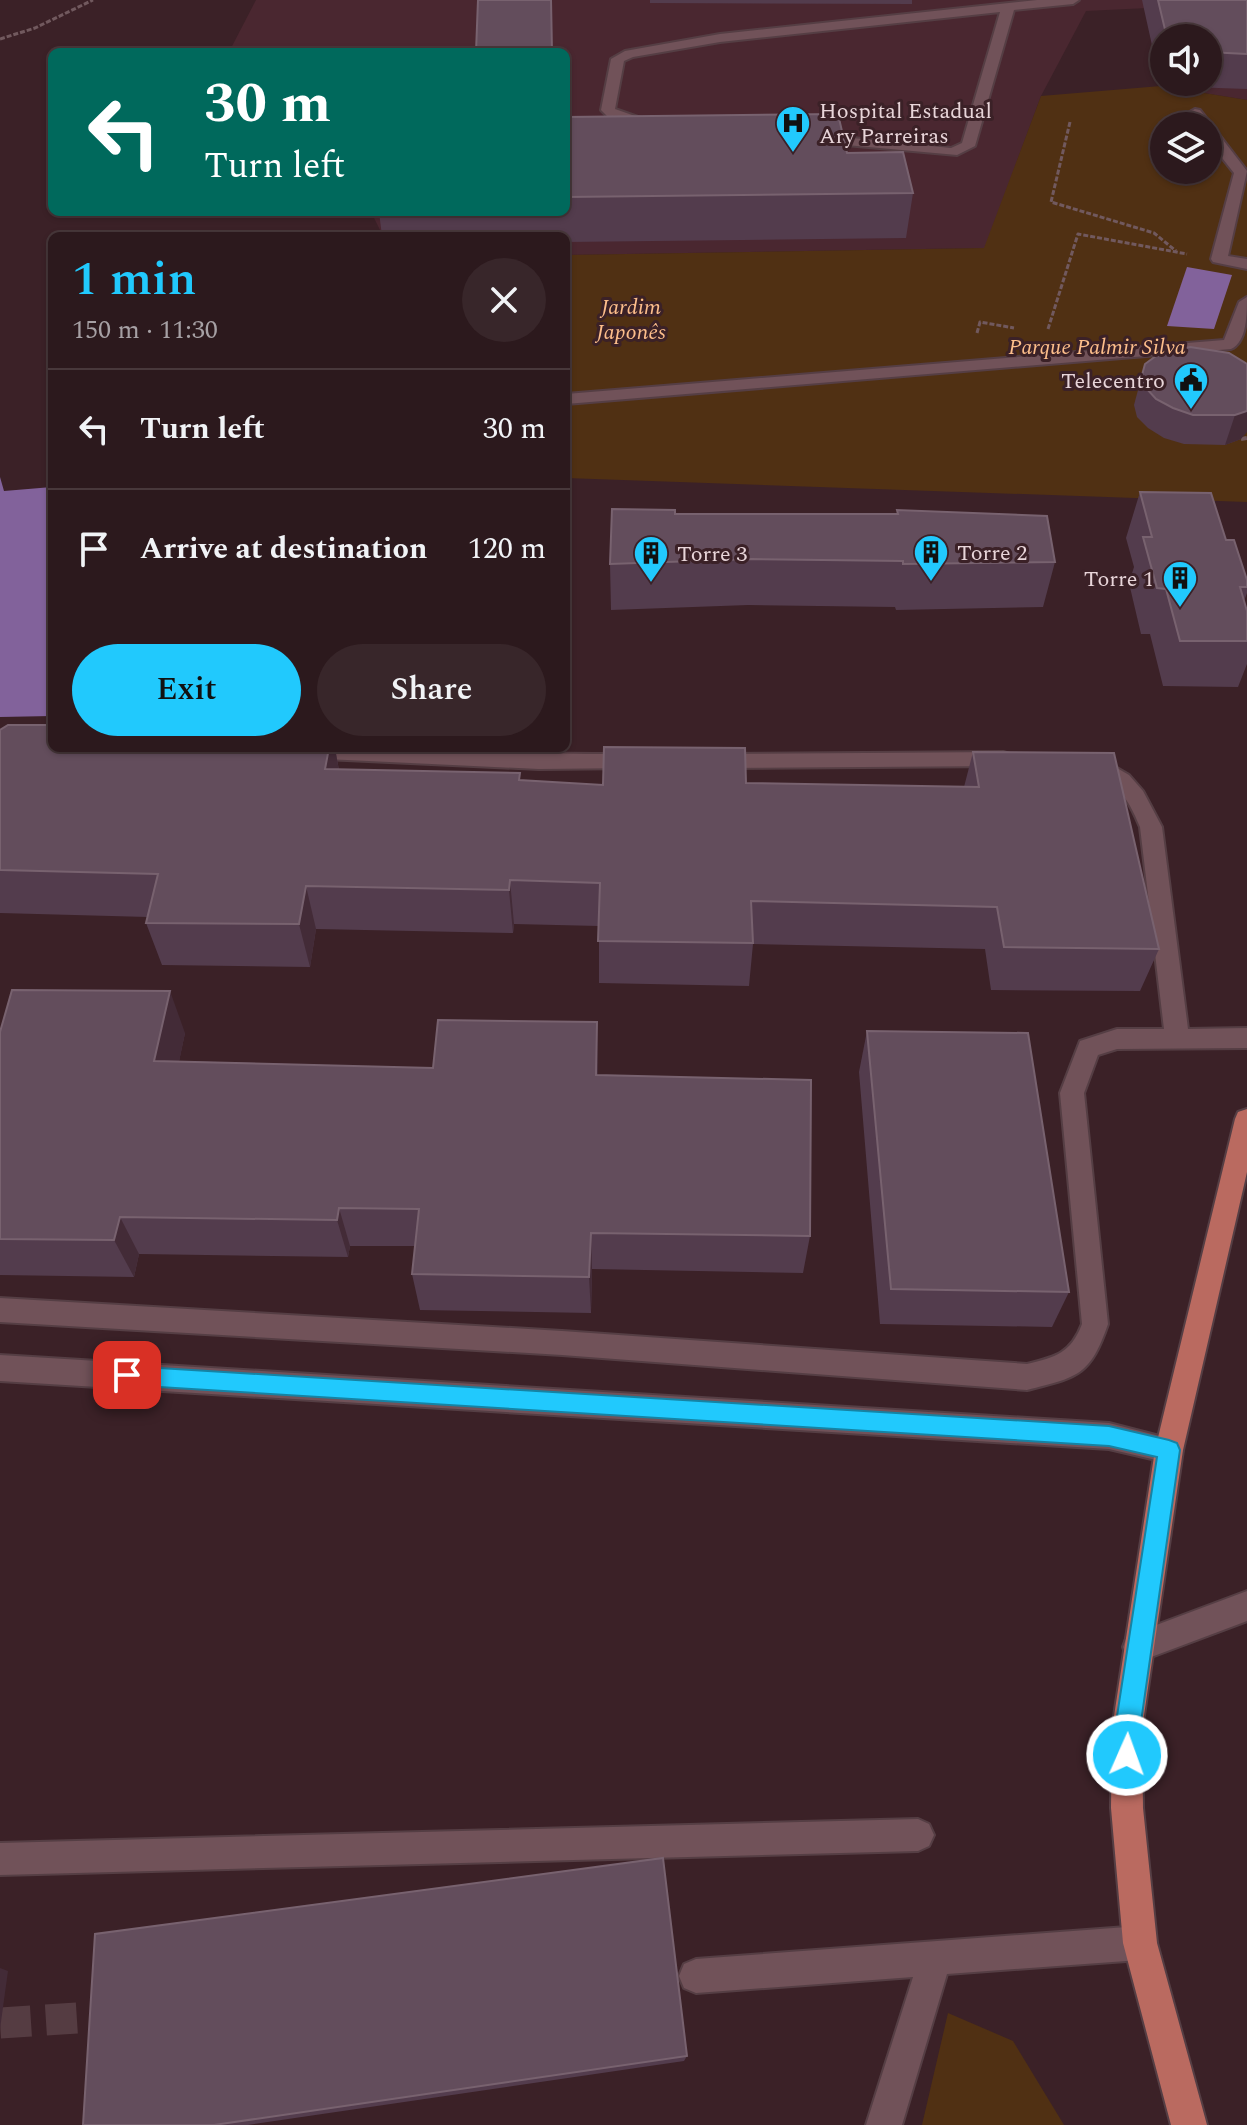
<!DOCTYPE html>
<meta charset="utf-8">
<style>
body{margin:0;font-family:Spectral,serif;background:#38262a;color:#f1f3f6;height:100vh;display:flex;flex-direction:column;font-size:30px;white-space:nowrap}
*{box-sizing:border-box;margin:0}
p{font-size:26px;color:#a6a0a4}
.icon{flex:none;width:44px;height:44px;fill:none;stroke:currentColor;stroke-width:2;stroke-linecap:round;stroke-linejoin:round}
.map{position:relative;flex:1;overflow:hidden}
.drawer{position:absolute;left:48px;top:232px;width:522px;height:520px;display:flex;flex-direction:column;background:#2c191d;border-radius:12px;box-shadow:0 2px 6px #0004,0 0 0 2px #48383b}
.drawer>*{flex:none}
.hud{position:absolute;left:48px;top:48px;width:522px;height:168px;border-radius:12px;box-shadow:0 2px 6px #0004,0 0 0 2px #48383b;background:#00695c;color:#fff;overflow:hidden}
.controls{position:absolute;left:1150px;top:24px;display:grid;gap:16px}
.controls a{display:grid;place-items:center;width:72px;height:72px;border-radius:50%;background:#2c191d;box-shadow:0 2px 6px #0004,0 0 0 2px #48383b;font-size:40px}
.pin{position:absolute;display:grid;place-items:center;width:68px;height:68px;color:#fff;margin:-34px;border-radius:16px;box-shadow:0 4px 12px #0006}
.me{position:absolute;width:88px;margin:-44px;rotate:2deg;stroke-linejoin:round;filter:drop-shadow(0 0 6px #0008)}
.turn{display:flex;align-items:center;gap:28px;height:168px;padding:0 24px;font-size:36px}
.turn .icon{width:104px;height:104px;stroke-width:2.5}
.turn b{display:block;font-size:56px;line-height:68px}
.round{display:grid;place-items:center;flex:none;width:84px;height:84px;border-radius:42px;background:#38262a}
.headline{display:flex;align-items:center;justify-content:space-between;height:136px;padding:0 24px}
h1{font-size:48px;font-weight:600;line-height:60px;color:#21c9fd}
.cta{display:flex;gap:16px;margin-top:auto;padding:16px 24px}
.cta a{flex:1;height:92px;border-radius:48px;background:#21c9fd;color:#111;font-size:32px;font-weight:600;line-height:92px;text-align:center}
.cta a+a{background:#38262a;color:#f1f3f6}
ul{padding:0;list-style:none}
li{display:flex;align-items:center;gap:24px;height:120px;padding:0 24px;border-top:2px solid #48383b}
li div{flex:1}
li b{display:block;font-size:30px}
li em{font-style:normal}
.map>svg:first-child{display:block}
.built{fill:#4a2730}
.green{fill:#503013;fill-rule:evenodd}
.water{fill:#82629b}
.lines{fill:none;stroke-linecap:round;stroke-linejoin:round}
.minor-tunnel{stroke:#553c42;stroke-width:31;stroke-dasharray:31 15;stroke-linecap:butt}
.minor-casing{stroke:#553e44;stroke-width:4}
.major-casing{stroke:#553e44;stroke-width:4}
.path-far1{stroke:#71595e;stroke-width:3;stroke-dasharray:5 2;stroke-linecap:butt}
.path{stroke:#71595e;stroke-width:4;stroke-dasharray:6 3;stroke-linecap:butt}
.minor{fill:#715259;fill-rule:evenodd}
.major{fill:#ba6a60;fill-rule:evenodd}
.wall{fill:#533c4d;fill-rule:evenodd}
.shaded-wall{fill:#432b37}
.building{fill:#634d5c;stroke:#78626f;stroke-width:2}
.route{fill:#21c9fd;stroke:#1583a4;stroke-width:2}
.labels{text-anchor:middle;stroke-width:6;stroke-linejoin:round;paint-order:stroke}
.far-poi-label{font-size:22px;fill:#e8d5d9;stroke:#3b2127;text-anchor:start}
.far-park-label{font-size:22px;font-style:italic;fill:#fdbe8b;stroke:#3b2127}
</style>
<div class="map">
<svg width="1247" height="2125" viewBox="0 0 1247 2125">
<rect width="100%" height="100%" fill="#3b2127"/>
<!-- built -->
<polygon class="built" points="256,0 1247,0 1247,100 1161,86 1164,82 1208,82 1208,38 1168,7 1086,11 1041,96 985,248 566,255 566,236 383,236 371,212 566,212 566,52 229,52"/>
<!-- green -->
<g class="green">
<path d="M1161,86l86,14v402l-681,-24v-223l418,-7 57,-152zM1164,126h44v44h-44z"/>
<polygon points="948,2013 1013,2041 1064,2125 922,2125"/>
</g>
<!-- water -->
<g class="water">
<polygon points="1187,267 1232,275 1214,329 1167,326"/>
<polygon points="0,477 4,491 52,487 52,716 0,717"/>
</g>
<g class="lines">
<!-- minor-tunnel -->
<polyline class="minor-tunnel" points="0,2023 123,2015"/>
<!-- minor casing -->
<g class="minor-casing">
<g id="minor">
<polygon points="1037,0 1079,0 1073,4 1014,10 975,146 957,155 813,142 806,138 813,134 951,148 962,143 1000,12 720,42 633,57 624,61 615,109 652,122 645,126 610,119 601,110 611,59 625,51 720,34"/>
<polygon points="1195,109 1200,110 1247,171 1228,256 1247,259 1247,269 1213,262 1211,259 1234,173 1208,140 1208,126 1198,126 1188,113"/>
<path d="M1247,297c0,17 0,45 -16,52l-665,55v-10l658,-54 15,-38z"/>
<path d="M295,748c114,0 227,7 340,6l7,2 3,5 -3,5 -7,2 -96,1 -235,-11 -7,-2z"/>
<polygon points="1003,752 1010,754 1013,759 1010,764 1003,766 716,768 709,766 706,761 709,756 716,754"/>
<path d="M1091,760l19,4 19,11 14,16 19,36 26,202 59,-1v20l-130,1 -19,6 -14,38 24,231c-18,52 -30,53 -81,66l-465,-35 -562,-33v-24l562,33 465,33c29,-7 44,-11 55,-40l-22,-231 20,-52 37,-12h47l-24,-202c-8,-19 -17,-38 -36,-48 -9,-5 -17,-3 -23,-12l3,-5z"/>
<polygon points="0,1355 1109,1423 1179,1441 1183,1450 1179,1459 1169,1463 1109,1449 0,1381"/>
<polygon points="1247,1591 1247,1621 1138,1662 1127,1658 1123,1647 1127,1636"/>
<polygon points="918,1819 929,1824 934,1835 929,1846 918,1851 0,1875 0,1843"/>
<polygon points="1140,1926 1152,1931 1157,1943 1152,1955 1140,1960 947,1974 902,2125 866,2125 913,1977 696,1993 684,1988 679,1976 684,1964 696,1959"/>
</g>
</g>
<!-- major casing -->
<g class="major-casing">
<polygon id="major" points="1247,1109 1247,1172 1183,1450 1142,1729 1143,1808 1157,1943 1207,2125 1171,2125 1123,1943 1111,1808 1112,1729 1155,1450 1235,1119 1238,1112"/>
</g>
<!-- path-far1 -->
<g class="path-far1">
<polyline points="0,39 35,28 93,0"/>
<polyline points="1070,122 1051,202 1154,233 1176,251"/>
<polyline points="1048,329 1078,234 1187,254"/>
<polyline points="977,333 980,322 1014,328"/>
</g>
<!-- path -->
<polyline class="path" points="1241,439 1247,438"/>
<!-- minor -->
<use href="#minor" class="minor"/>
<!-- major -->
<use href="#major" class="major"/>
</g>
<!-- wall -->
<g class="wall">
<polygon points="650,0 912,0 912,4 650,3"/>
<path d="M1142,0h105v89l-86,-3zM1164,38h44v44h-44z"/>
<polygon points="566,117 847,153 913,193 906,238 566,242 566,236 382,236 379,212 566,212"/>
<polygon points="1229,353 1241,439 1225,445 1184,444 1164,438 1148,428 1137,417 1134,405 1145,364"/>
<polygon points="1140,492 1226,540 1247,580 1247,593 1244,601 1247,611 1247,664 1238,687 1163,686 1150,634 1141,634 1129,583 1134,567 1126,538"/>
<polygon points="897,510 1055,562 1043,607 896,610 895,607 748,605 611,610 610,564 675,514 897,514"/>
<polygon points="0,730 52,748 335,748 339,770 603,785 746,783 964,787 973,752 1159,949 1140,991 991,990 985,949 753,944 749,986 599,983 599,926 514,924 513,933 316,929 310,967 162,965 146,923 148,917 0,913"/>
<polygon points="867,1031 1069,1292 1052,1327 880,1324 859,1072"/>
<polygon points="0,1032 185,1033 179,1061 433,1068 598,1063 598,1075 810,1236 803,1273 592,1269 591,1313 420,1310 412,1274 415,1246 350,1246 348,1257 139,1254 134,1277 0,1275"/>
<polygon points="687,2056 684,2061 248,2125 83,2125"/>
</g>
<!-- shaded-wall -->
<g class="shaded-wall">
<polygon points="1247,411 1247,432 1241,439 1225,445 1235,415"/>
<polygon points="329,748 335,748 340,777 325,769"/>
<polygon points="510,880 514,924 513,933 509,890"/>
<polygon points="306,886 316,929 310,967 299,924"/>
<polygon points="170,991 185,1033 171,1101 154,1061"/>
<polygon points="597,1022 598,1063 597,1115 596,1075"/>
<polygon points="339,1208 350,1246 348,1257 337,1220"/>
<polygon points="120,1217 139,1254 134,1277 114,1240"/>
<polygon points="591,1233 592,1269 591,1313 589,1277"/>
<polygon points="0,1968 8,1971 0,2029"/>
</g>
<!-- building -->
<g class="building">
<polygon points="478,0 551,0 552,52 476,52"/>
<polygon points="1158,0 1247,0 1247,54 1208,52 1208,38 1167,38"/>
<polygon points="838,114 847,153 903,152 913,193 566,197 566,117"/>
<polygon points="1190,347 1229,353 1247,364 1247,411 1235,415 1193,415 1173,408 1156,399 1146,388 1142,375 1145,364 1156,356"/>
<polygon points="1140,492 1211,493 1226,540 1234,540 1247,580 1247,587 1240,587 1247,611 1247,641 1180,641 1166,589 1157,588 1143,537 1152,537"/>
<polygon points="612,509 675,510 675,514 898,514 897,510 1047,516 1055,562 903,564 903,561 752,559 610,564"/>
<polygon points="8,725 52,725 52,748 329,748 325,769 520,773 519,780 603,785 604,747 745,748 746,783 979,787 973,752 1114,753 1159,949 1004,947 997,907 751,901 753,943 598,941 600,883 510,880 509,890 306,886 299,924 146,923 158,874 0,870 0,730"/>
<polygon points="12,990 170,991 154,1061 433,1068 438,1020 597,1022 596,1075 811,1080 810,1236 591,1233 589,1277 412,1274 419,1209 339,1208 337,1220 120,1217 114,1240 0,1239 0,1032"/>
<polygon points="867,1031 1028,1033 1069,1292 891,1289"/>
<polygon points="663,1858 687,2056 214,2125 83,2125 95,1934"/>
</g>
<!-- route -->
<polygon class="route" points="127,1366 1109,1426 1169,1440 1177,1443 1180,1450 1135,1764 1127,1767 1118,1764 1115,1755 1115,1729 1157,1457 1109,1446 127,1385 119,1382 116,1375 119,1369"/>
<!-- icons -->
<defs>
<g id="hospital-pin" transform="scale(1.8)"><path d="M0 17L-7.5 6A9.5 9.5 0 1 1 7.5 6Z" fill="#21c9fd" stroke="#3b2127"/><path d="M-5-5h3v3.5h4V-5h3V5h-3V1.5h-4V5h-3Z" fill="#111"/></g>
<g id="civic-pin" transform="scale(1.8)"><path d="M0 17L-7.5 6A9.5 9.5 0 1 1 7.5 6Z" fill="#21c9fd" stroke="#3b2127"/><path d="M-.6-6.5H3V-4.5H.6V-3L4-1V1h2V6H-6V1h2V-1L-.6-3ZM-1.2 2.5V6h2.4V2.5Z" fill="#111"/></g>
<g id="building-pin" transform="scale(1.8)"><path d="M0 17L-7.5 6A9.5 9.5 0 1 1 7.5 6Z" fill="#21c9fd" stroke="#3b2127"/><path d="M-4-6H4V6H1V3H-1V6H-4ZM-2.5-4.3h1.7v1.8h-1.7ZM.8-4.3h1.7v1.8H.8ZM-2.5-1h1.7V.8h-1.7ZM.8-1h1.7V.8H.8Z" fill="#111"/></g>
</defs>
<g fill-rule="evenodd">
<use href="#hospital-pin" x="793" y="123"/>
<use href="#civic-pin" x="1191" y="380"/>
<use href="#building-pin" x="931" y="552"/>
<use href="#building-pin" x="651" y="553"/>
<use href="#building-pin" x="1180" y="578"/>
</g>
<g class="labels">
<!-- far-poi labels -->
<g class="far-poi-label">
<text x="819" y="118">Hospital Estadual<tspan x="819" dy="25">Ary Parreiras</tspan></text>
<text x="1165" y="388" text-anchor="end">Telecentro</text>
<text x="957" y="560">Torre 2</text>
<text x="677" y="561">Torre 3</text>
<text x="1154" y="586" text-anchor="end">Torre 1</text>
</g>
<!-- far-park labels -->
<g class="far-park-label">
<text x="631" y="314">Jardim<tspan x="631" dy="25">Japonês</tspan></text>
<text x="1097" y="354">Parque Palmir Silva</text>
</g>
</g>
</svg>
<div class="controls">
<a><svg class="icon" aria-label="sound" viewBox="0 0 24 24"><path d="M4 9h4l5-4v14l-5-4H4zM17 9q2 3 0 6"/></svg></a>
<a><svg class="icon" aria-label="layers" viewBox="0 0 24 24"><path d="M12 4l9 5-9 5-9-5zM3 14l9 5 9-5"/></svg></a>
</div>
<div class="pin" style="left:127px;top:1375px;background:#d93025"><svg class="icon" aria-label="arrive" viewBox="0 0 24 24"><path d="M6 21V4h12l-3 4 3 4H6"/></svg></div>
<svg class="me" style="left:1127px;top:1755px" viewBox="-20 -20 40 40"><circle r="17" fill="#21c9fd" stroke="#fff" stroke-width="3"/><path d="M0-11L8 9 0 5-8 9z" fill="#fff"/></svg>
<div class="hud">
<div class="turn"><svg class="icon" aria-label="left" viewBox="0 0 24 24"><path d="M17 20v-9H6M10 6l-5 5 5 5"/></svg><div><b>30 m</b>Turn left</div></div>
</div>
<section class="drawer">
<div class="headline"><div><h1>1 min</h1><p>150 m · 11:30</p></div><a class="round"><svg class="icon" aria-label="close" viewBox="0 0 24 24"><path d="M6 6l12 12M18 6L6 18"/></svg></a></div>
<ul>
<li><svg class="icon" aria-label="left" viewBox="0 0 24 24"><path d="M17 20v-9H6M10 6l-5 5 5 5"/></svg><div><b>Turn left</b></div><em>30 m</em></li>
<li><svg class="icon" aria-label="arrive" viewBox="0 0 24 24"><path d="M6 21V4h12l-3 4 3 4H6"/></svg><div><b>Arrive at destination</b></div><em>120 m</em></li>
</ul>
<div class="cta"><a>Exit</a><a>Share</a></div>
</section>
</div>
